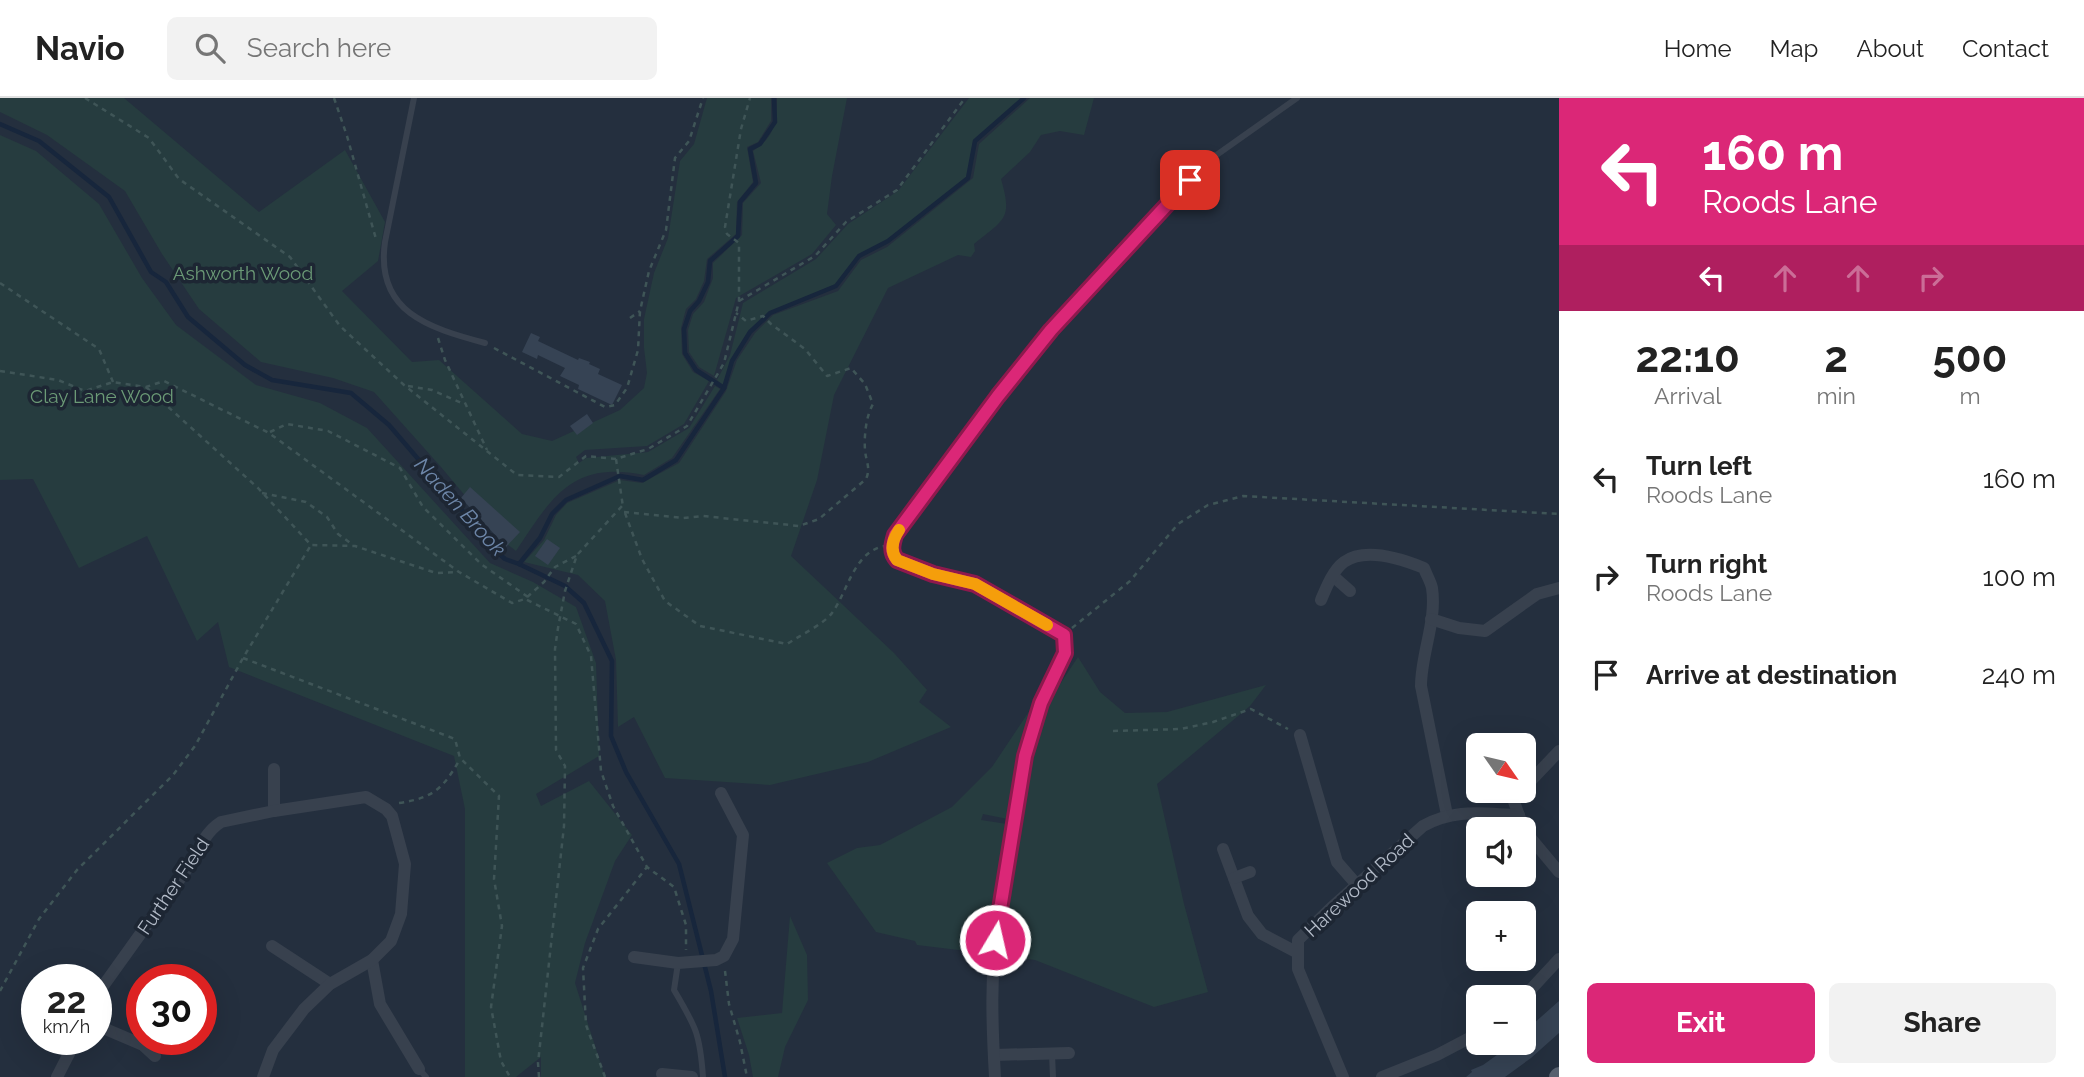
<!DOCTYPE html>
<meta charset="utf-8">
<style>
body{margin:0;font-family:Raleway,sans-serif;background:#f2f2f2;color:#222;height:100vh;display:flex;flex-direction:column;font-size:26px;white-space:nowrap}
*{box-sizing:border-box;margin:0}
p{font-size:23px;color:#767676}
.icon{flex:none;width:38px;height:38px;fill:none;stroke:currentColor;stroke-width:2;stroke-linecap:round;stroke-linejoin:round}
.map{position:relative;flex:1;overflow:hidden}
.side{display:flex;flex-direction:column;background:#fff;width:525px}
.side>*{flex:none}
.top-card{background:#db2777;color:#fff;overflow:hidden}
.needle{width:46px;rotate:124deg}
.buttons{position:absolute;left:1466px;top:635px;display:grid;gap:14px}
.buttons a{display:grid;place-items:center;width:70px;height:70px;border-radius:10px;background:#fff;box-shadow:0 7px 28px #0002;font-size:35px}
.speed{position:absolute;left:21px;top:866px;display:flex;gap:14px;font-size:35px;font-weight:700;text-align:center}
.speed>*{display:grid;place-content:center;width:91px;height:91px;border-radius:50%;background:#fff;box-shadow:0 7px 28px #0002;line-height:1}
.speed small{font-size:18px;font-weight:400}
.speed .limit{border:10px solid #d22;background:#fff;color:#111}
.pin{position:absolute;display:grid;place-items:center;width:60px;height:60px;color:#fff;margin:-30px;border-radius:14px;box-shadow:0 4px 10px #0006}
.me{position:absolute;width:77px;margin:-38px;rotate:9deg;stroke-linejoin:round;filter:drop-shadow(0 0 5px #0008)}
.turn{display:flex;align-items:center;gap:24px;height:147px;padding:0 28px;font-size:32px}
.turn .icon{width:91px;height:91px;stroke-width:2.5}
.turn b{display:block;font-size:49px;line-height:60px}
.lanes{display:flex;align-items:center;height:66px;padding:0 28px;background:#0003;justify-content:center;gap:35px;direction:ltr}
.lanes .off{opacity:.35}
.eta{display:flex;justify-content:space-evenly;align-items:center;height:119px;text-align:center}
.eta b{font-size:42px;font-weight:700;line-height:49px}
.cta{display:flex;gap:14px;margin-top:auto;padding:14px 28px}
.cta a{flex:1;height:80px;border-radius:10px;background:#db2777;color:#fff;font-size:28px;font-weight:700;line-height:80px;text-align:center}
.cta a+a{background:#f2f2f2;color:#222}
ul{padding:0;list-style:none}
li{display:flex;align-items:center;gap:21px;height:98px;padding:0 28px}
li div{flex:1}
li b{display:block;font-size:26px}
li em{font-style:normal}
header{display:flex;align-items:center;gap:42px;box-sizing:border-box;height:98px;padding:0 35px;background:#fff;border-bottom:2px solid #e0e0e0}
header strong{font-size:33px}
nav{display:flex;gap:38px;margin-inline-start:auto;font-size:24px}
.search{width:490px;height:63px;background:#f2f2f2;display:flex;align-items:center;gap:18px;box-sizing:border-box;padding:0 24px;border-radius:10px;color:#767676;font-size:26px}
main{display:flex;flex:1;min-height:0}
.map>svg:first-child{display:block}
.green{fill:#263c3f}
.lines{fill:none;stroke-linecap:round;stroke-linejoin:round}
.stream{stroke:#17263c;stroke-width:4.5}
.building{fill:#364354}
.path{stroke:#3f5557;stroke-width:2.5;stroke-dasharray:5 5;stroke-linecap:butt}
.lane{stroke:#38414e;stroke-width:6}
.street{stroke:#38414e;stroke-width:12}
.primary{stroke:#56606e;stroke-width:18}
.route-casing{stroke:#8e194d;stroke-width:18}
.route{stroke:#db2777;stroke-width:12}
.slow{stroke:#f59e0b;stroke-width:12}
.labels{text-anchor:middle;stroke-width:7;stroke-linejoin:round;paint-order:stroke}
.park-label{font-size:19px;fill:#6b9a76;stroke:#1d2633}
.street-label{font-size:19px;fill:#b4bcc9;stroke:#1d2633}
.water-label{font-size:21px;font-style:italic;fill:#6d86a8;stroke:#1d2633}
</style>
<header>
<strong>Navio</strong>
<div class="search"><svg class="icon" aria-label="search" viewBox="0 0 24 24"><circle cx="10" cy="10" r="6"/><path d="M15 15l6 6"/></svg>Search here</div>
<nav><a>Home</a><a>Map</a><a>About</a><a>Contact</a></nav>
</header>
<main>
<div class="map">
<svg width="1559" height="979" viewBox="0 0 1559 979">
<rect width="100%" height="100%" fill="#242f3e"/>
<!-- green -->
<g class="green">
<path d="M0,0h124l135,114 86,-62 40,72 -7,39 -36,30 70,71 27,-2 83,74 30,7 68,-31 24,-22 3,-15 -3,-25v-29l10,-46 14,-35 12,-77 14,-17 13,-46h64v23l-13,21 -11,5 6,35 -16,20 -1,32 -29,25 -3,22 -8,18 -10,10 -5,19 1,26 11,18 16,9 -25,43 -37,22 -62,4 -9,7 3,6 7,-5 62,-6 41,-24 26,-42 5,3 -48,69 -28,17c-72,-15 -92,22 -128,76l-13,-10 -62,-74 -67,-75 -41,-14 -72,-16 -62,-53 -37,-55 -37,-63 -78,-56 -47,-23z"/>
<path d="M777,0h70l-15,78 -5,38 9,11 -24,29 -76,44 -22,78 -15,-9 -10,-15 -1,-22 5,-16 11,-12 9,-24v-15l29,-28 1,-32 18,-20 -8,-32c22,-14 24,-30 24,-53z"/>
<polygon points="969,0 1022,0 973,43 967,79 887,142 858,157 836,186 770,214 749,233 731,263 723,287 717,282 730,257 743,205 816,161 848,126 898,93"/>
<path d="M1030,0h64l-10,37 -24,-4 -19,4 -11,17 -29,27c12,41 3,40 -27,65l1,7 -4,6 -13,-2 -70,33 -54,107 -17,85 -26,76 103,97 33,37 -8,12 32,25 -83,35 -98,23 -105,-7 -31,-61 -16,10 -2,-67 -11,-59 -27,-26 -54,-13 20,-22 12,-25 11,-12 53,-23 22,3 37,-20 47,-72 11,-31 18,-27 18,-18 65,-24 23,-31 26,-13 86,-69 6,-34z"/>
<polygon points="0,37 36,53 99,106 142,180 176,227 256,287 320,305 367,330 490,465 533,484 576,509 596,565 599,658 536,696 541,708 589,683 632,737 615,763 585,845 575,885 605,979 541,979 541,959 516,979 465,979 465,711 454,658 229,569 218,524 197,543 147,438 79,470 33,381 0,382"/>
<polygon points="1078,559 1100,594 1125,615 1167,614 1266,587 1250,608 1157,686 1184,806 1208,894 1154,909 1035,862 997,857 1028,665 1036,634 1046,607"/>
<polygon points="1032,609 1008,721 983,716 981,722 1007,726 988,842 977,841 975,854 917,847 915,843 876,834 827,765 857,750 880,747 952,709 992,669"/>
<polygon points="790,818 807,857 808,902 785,949 778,979 753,979 749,957 737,920 782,915"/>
</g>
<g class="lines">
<!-- stream -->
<g class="stream">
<polyline points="0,26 39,43 109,99 151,174 166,184 188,219 245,267 272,282 351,295 389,327 473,425 488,446 505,461 519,466 565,488 584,505 612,563 611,638 626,674 679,766 711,893 725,979"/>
<polyline points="724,290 696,272 685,255 684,231 690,213 699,203 708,184 710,163 738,138 740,104 756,85 750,51 760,46 775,24 774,0"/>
<polyline points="519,466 540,440 552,416 566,402 620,378 643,382 676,362 724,290 732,263 750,234 765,220 770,215 836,188 859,158 888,143 968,80 975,43 1024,0"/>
</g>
</g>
<!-- building -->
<g class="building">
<polygon points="531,235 540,239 538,243 578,262 579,260 590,264 589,266 600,271 598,276 622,287 612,307 578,291 579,287 560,278 565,270 538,257 537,261 522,254"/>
<polygon points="587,316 593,325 577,337 570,328"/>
<polygon points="470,389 520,434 506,449 461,400"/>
<polygon points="547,441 560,450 548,467 535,458"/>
<polygon points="1559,903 1559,935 1531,960 1505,979 1466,979 1472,974 1471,972 1483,967 1508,949 1505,945 1524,945 1524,934"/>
</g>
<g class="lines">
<!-- path -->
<g class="path">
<polyline points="85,0 149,40 179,81 290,159 340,228 404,287 517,377 559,379 586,358 616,361 648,351 687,328 724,265 739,203 739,145 727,136 725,129 741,31 750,0"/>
<polyline points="334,0 347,38 376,141"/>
<polyline points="0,185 99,251 113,284"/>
<polyline points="739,203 815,158 846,124 897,92 965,0"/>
<polyline points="630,220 640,213"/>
<polyline points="438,240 445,262 487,352"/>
<polyline points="494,250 605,309 615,307 627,290 638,252 640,213 649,173 666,132 675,60 689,43 703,0"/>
<polyline points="0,273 58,282 85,293 113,284 146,289 164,283 269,335 459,474 512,505 525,501"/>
<polyline points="408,288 432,292 464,306"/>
<polyline points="146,289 258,390 311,447 355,448 436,475 456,474"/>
<polyline points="270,334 287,326 328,333 400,370 423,409 481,466 528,499"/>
<polyline points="616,361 623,409"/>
<polyline points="262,395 306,404 327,419 338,436 353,447"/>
<path d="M624,414l59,6 20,-2 96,10 20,-7 47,-40c5,-11 0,-17 -1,-29 -1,-14 1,-34 8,-46l-8,-20 -14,-16 -24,8 -22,-27 -34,-25 -8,-8 -17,5 -10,-8"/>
<path d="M625,415l17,46 23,42 35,25 87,18c12,-8 37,-20 45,-31 16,-22 22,-62 53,-67"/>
<polyline points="576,458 555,469 544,484 525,501 576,526 591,558 601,673 613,708 647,769 674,789 686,827 686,852"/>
<polyline points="1072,530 1130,483 1178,426 1208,407 1243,398 1559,416"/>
<polyline points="243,560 455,641 460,660 499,698 494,781 502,828 491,909 501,963 510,979"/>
<polyline points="1113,633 1181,631 1213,624 1251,611 1288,631"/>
<path d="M399,705c34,-5 44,-14 61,-44"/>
<polyline points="725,873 729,906 740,944 747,979"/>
<polyline points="0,893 39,821 77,772 173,677 195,648 243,560 311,447"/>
<polyline points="539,979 538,965 564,728 565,668 556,652 555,551 558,530 565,493 577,457 622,408"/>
<polyline points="605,979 586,927 583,870 598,831 647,769"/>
</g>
<!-- lane -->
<g class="lane">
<path d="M414,0l-29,144c-10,70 44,86 100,101"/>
<path d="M998,825l27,-167 16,-53 23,-50v-18l-89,-51 -42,-10 -36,-14c-7,-8 -5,-15 -2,-25l103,-139 53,-66 128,-137 22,-27 96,-68"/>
<path d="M678,865l-4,27c22,37 26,44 29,87"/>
<polyline points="1052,956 1053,979"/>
<polyline points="419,971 426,979"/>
</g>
<!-- street -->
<g class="street">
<polyline points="1333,478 1350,493"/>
<path d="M1321,502c5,-12 12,-30 23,-38 21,-15 58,-3 80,6 2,6 7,14 8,20 5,33 -11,66 -11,98l26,129"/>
<polyline points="1431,521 1459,530 1485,533 1537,496 1559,490"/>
<polyline points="1300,637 1337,764 1357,787"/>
<polyline points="1524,690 1559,653"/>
<polyline points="274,713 274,671"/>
<polyline points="1521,723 1513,701 1521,693"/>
<polyline points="1524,732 1559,774"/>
<polyline points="1223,751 1248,818 1262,836 1298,855"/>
<polyline points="1234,780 1250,774"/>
<polyline points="272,848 330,886"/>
<polyline points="634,859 678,865 716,862 724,858 733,841 743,737 721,695"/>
<polyline points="372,862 380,906 419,971"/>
<path d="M96,898l98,-137c7,-15 13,-28 27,-37l53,-11 92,-14 20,12 6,7 13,48 -4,50 -10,27 -19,19 -42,24 -26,25 -31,41 -10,27"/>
<polyline points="1523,900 1559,861"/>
<polyline points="96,927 143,947 155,958"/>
<polyline points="994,957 1069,955"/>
<polyline points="662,976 692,979"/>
<polyline points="57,979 76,942"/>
<path d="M995,979c-3,-52 -5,-102 3,-154"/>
<path d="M1343,979l-45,-108v-29l33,-32 92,-82c32,-18 60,-12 96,-11"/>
<polyline points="1382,979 1437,957 1479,935"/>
</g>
<!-- primary -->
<polyline class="primary" points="1558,979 1559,978"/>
</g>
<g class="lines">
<!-- route casing -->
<g class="route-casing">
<path id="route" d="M995,842l30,-184 16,-53 24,-50 -1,-18 -89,-51 -42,-10 -36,-14c-7,-8 -5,-15 -2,-25l103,-139 53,-66 139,-150"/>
</g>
<!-- route -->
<use href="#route" class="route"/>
<!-- slow -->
<path class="slow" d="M899,432c-6,9 -10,20 -2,30l36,14 42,10 72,41"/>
</g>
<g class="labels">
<!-- park labels -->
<g class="park-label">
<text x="243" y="182">Ashworth Wood</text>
<text x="102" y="305">Clay Lane Wood</text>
</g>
<!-- street labels -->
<g class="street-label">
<text transform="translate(1359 787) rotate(-43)" y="7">Harewood Road</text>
<text transform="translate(173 788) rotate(-56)" y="7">Further Field</text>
</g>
<!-- water labels -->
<g class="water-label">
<text transform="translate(460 409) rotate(48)" y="7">Naden Brook</text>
</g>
</g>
</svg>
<div class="buttons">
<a><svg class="needle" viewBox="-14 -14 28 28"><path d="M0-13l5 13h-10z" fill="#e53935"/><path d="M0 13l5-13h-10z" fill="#767676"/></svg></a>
<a><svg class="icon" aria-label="sound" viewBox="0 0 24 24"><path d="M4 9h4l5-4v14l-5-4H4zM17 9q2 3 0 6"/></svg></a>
<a>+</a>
<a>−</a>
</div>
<div class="speed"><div>22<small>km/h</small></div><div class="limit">30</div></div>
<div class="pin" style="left:1190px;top:82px;background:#d93025"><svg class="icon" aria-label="arrive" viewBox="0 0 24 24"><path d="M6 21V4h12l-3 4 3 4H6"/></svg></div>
<svg class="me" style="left:995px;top:842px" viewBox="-20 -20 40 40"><circle r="17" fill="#db2777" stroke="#fff" stroke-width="3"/><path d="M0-11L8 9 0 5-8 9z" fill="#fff"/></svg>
</div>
<section class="side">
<div class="top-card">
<div class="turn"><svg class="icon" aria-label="left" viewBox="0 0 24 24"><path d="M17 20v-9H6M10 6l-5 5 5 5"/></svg><div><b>160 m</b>Roods Lane</div></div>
<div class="lanes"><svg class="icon" aria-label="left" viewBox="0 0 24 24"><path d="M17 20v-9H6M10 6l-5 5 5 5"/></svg><svg class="icon off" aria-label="ahead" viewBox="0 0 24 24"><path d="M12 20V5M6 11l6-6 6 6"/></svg><svg class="icon off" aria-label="ahead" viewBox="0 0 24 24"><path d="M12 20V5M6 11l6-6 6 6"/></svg><svg class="icon off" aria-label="right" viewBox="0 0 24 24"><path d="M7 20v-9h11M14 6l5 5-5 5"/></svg></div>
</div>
<div class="eta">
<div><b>22:10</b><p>Arrival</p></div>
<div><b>2</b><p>min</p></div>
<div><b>500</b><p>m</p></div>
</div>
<ul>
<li><svg class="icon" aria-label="left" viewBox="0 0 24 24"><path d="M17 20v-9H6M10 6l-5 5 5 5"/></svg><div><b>Turn left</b><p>Roods Lane</p></div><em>160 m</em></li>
<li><svg class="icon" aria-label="right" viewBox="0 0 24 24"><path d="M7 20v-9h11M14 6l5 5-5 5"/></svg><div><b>Turn right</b><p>Roods Lane</p></div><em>100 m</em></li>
<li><svg class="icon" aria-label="arrive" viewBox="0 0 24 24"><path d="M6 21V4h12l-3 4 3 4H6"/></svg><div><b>Arrive at destination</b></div><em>240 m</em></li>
</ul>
<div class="cta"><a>Exit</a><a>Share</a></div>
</section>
</main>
